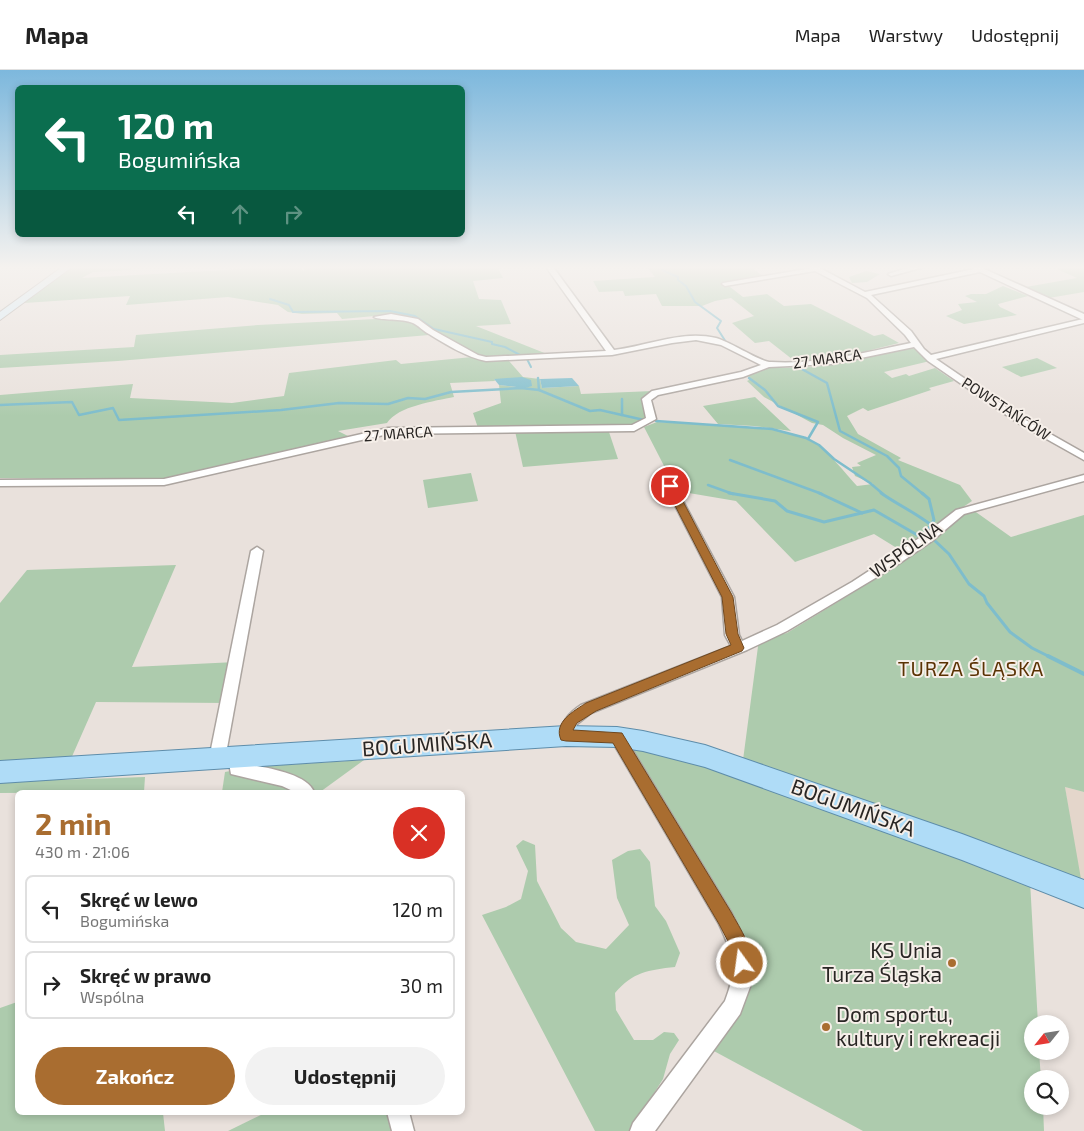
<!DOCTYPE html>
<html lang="pl">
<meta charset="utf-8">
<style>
body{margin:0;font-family:"Exo 2",sans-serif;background:#f2f2f2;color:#222;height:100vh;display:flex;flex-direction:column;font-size:19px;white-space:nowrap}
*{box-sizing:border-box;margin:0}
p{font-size:16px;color:#767676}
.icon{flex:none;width:28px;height:28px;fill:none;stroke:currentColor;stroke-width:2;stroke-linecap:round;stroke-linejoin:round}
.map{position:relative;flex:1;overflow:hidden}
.details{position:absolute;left:15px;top:720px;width:450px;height:325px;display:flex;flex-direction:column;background:#fff;border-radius:8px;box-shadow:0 2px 8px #0003}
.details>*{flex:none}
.top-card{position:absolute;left:15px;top:15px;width:450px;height:152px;border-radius:8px;box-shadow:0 2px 8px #0003;background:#0b6e4f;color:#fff;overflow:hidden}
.needle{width:32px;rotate:240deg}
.buttons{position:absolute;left:1024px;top:945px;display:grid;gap:10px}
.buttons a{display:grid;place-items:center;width:45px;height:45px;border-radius:50%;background:#fff;box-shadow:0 2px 8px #0003;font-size:25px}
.pin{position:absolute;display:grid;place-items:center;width:42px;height:42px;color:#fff;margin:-21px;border:2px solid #fff;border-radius:50%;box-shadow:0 1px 5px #0007}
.me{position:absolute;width:55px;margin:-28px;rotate:346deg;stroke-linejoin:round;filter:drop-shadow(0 0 4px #0008)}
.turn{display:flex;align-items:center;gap:18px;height:105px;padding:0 20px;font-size:22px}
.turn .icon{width:65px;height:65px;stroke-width:2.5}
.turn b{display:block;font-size:35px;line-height:42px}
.lanes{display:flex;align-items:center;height:48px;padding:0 20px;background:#0003;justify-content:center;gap:25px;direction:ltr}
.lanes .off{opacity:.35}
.round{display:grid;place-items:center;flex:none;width:52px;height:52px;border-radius:26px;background:#f2f2f2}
.head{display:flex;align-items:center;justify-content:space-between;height:85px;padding:0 20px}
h1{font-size:30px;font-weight:700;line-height:38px;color:#a96d30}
.primary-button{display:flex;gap:10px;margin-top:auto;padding:10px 20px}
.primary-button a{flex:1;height:58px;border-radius:30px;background:#a96d30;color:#fff;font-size:20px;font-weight:700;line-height:58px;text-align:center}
.primary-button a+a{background:#f2f2f2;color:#222}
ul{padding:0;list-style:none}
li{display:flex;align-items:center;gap:15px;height:68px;margin:0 10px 8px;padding:0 10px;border:2px solid #e0e0e0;border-radius:8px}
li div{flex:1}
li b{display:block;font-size:19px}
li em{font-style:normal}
header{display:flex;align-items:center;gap:30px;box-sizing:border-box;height:70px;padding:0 25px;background:#fff;border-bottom:1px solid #e0e0e0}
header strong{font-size:24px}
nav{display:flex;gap:28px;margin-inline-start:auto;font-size:18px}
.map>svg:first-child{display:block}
.built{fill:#e4d6cb}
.green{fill:#adcbad}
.water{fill:#7ebdcc}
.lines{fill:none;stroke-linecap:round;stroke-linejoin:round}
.stream-far3{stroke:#7ebdcc;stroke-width:2}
.stream-far2{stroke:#7ebdcc;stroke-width:2.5}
.stream-far1{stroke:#7ebdcc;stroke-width:3}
.stream{stroke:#7ebdcc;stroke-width:4}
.street-casing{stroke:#aca5a0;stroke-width:3}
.secondary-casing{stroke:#aca5a0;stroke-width:2}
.primary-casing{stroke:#5e8daa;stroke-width:2}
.street{fill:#fff;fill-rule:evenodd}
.secondary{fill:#d7eefb;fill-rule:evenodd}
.primary{fill:#afdcf7;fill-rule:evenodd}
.route{fill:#a96d30;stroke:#6e471f}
.poi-dot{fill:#a96d30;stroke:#f6efe9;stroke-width:2}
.labels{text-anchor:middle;stroke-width:4;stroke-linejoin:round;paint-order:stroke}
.far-street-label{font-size:15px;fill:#292624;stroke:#f6efe9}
.street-label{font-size:18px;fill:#292624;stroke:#f6efe9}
.quarter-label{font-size:20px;letter-spacing:1px;fill:#5a3203;stroke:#f6efe9}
.near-street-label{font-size:21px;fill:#292624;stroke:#f6efe9}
.near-poi-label{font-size:21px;fill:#292624;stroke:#f6efe9;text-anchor:end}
</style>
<header>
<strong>Mapa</strong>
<nav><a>Mapa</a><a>Warstwy</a><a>Udostępnij</a></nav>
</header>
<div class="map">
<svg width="1084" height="1061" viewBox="0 0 1084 1061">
<rect width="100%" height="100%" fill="#e9e1dc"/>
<!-- built -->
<polygon class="built" points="1065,717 1084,722 1084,813 1076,810 1073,767"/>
<!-- green -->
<g class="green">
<polygon points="71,197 132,197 131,200 93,202 82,208 277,197 297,197 304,201 304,197 499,197 498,198 503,208 473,211 479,229 501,230 511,254 476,256 547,284 493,287 481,286 435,262 411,247 396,244 342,249 337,243 302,244 288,242 278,235 228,227 126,235 130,226 24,233"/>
<polygon points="647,197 751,197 764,207 725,213 743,227 767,224 784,236 811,234 874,266 883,264 899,273 839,288 797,293 769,271 755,273 732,253 754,246 731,228 715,231 702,236 662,236 656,224 625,226 623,221 599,222 593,211 655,207"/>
<polygon points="1065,197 1084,197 1084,222 1043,229 1020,218 1077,208 1057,199"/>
<polygon points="866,201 880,204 867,212 852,213 849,207"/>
<polygon points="1003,216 1028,226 998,234 1000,237 1017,245 964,254 946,246 962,240 958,234 977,232 965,226 971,224 986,224"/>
<polygon points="395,248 409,251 429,265 118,291 0,298 0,285 134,277 136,265 258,255"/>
<path d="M906,276l9,3 15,12 -46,11 8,6 14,-4 3,2 26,-8 19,13 -25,7 2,2 -63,21 -5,-3 -16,8 11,18 43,24 -3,2 62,25 12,16 -72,49 -26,-16 -79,28 -59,-61 -59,-10 -33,-64 13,-5c36,2 128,2 157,20 16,11 30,30 43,44l16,-2 -18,-8 -3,-9 9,-1 -4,-3 19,-8 -33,-17 -20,-13 -11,-2 -48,-26 -17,-16 4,-2 -3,-3 21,-8 48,-1z"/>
<path d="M472,287l15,4h22l14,16 17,2 2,9 37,-2 2,8 72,-3 -9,8 4,19 -18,9 -152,1 -5,-15 28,-10 -2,-18 26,3 -31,-9 1,2 -45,2 4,14c-19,4 -56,9 -67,26l-49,8 10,5 -177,41 -20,3 -151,-2v-83l133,-11 -3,14 102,5 52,-7 5,-23 107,-13 5,4z"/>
<polygon points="1037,288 1057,298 1021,307 1002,297"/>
<polygon points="755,327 791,361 754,356 718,354 703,336"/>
<polygon points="608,359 618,389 523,397 515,361"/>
<polygon points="471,403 478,431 428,438 423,410"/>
<polygon points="973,440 1011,467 1084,445 1084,722 1065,717 1081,809 743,690 759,569 787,563 880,506 955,450"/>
<polygon points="176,495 132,597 236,592 228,633 96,632 70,691 0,695 0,533 27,500"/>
<polygon points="627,674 741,707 1030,811 1038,954 1032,954 1032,981 1039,981 1041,1009 1032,1009 1032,1036 1043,1036 1044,1061 863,1061 712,980 742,936 755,890"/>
<polygon points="364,690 320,722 222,722 225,702 251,697"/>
<polygon points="145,707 144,722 0,723 0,709 58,710"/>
<path d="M523,770l12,5 2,36 24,47 15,14 30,7 23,-24 -12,-27 -5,-38 16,-9 12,-2 10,13 5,44 11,15 14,32 -5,14c-27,3 -42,5 -60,26l1,17 18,30h19l11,-8 10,1 5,7 -9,14 -7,25 -33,52h-35l-113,-216 24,-8 15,-8 7,-28 -12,-25z"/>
<polygon points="17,932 18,1042 163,1043 165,1061 0,1061 0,938"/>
<polygon points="267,1042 399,1043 404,1061 228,1061"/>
</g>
<!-- water -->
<g class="water">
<polygon points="522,307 531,310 532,316 525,318 499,315 494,309"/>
<polygon points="572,308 579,316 542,318 540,309"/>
</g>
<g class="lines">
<!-- stream-far3 -->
<g class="stream-far3">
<polyline points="663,197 662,200 678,207 678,210 686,216 695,232 721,251 717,258 726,272"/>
<polyline points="270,229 289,235 293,242 390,241 415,246 434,259 492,272 492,274 505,277 522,286"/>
<polyline points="527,289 531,297"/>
</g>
<!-- stream-far2 -->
<g class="stream-far2">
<polyline points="800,298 827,313 840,361 887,386 899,398 901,406 923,424"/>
<polyline points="538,308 539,320"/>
<polyline points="749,308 765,320 778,336 818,352 808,369"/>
<polyline points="622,329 622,345"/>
<polyline points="0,335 72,332 79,345 113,338 119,350 281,340 339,333 388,334 408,328 425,329 451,322 521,318 539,320 590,341 600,340 644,350"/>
<polyline points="656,351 772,359 806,368 819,375 834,389 870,413 883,424"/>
<polyline points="730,390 822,424"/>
<polyline points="708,415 733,424"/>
</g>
<!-- stream-far1 -->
<g class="stream-far1">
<polyline points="729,423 775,431 787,441 824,452 874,440 919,466 927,461 934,450 929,429 922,423"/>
<polyline points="819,423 862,443"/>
<path d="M881,423c17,12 35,20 50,32"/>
<polyline points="933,469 949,484 969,514 984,526 987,533 1010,562 1032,578 1050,587"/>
</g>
<!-- stream -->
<polyline class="stream" points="1048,586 1084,604"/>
<!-- street casing -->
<g class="street-casing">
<g id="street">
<path d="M546,197h7l61,83c34,-4 67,-20 102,-12 15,4 44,24 55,24 48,3 94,-10 140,-19l-6,-8 -38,-37 -52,-27 -90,15 -3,-2 1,-1 95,-16 47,25 109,-23 -3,-2h9l104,47v9l-148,36 88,60 60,34v7l-66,-37 -90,-62 -14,-14 -82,17 -63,3 -26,10 -85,18 -7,5 5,19 -22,12 -246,3 -224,51 -164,1v-6l164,-1 224,-51 244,-3 14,-7 -4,-19 10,-8 89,-19 20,-7 -40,-20 -25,-5 -24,3 -60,12 -126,6c-20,-4 -39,-16 -57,-27 -6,-3 -11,-9 -16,-11 -11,-5 -32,-2 -39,-6l17,-3 27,5 15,11 45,25 8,2 120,-6zM980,202l101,47h2l-152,36 -7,-6 -13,-18 -40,-36z"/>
<polygon points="911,197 924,197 891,206 888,204"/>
<path d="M1084,405v6l-120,33 -32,27 -35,24 -110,66 -40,19 -156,63 -14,11 -6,16 -5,2 -5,-2 -2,-4c3,-15 10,-23 22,-31l150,-59 -6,-11 -3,-38 -57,-111 1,-2 4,-1 5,3 59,111 5,38 3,6 35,-16 75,-43 72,-47 32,-25z"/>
<polygon points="257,477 263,481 225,689 222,694 217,696 212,694 209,689 251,481"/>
<path d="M617,661l5,2 109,179 18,36 4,31 -13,35 -85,117h-25l3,-8 92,-122c13,-34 9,-45 -6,-77l-107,-183 -2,-4 2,-4z"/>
<path d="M236,681l5,2 3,11c19,3 63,9 70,28h-19l-13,-6 -51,-12 -3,-16 3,-5z"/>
<polygon points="387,1042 409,1042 414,1061 392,1061"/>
</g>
</g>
<!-- secondary casing -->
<g class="secondary-casing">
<polygon id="secondary" points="62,197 72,197 0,250 0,242"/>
</g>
<!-- primary casing -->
<g class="primary-casing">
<polygon id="primary" points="566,656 617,657 643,661 705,675 962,764 1084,810 1084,838 962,790 705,697 643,681 617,677 566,676 0,713 0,691"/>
</g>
<!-- street -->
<use href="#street" class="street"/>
<!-- secondary -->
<use href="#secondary" class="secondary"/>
<!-- primary -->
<use href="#primary" class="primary"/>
</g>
<!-- sky -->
<linearGradient id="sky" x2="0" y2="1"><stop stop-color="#7db8dd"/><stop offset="0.57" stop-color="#f5f2ef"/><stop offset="1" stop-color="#f5f2ef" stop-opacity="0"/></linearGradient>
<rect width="1084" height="346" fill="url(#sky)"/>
<!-- route -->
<path class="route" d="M670,413l5,3 58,111 5,37 6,14 -2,3 -146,60 -19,12 -4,7 49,3 109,179c9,17 25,38 17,57l-6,3 -6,-3 -4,-20 -13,-25 -106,-181 -47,-2 -5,-1c-8,-18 13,-29 25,-37l145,-58 -5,-11 -4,-37 -57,-111z"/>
<!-- markers -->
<g class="poi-dot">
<circle cx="952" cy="893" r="5"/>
<circle cx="826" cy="957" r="5"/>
</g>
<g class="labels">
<!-- far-street labels -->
<g class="far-street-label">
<text transform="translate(827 289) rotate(-8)" y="5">27 MARCA</text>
<text transform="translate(1006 339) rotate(33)" y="5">POWSTAŃCÓW</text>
<text transform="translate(398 364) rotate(-4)" y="5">27 MARCA</text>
</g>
<!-- street labels -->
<g class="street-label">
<text transform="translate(906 480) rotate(-35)" y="6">WSPÓLNA</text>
</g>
<!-- quarter labels -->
<g class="quarter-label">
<text x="971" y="606">TURZA ŚLĄSKA</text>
</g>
<!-- near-street labels -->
<g class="near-street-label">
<text transform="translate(427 675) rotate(-4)" y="7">BOGUMIŃSKA</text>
<text transform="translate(853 738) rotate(20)" y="7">BOGUMIŃSKA</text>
</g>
<!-- near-poi labels -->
<g class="near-poi-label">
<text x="942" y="888">KS Unia<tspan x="942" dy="24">Turza Śląska</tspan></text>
<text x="836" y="952" text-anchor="start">Dom sportu,<tspan x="836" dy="24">kultury i rekreacji</tspan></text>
</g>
</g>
</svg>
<div class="buttons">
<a><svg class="needle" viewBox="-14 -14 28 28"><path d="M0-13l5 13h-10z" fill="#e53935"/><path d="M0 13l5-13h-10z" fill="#767676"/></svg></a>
<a><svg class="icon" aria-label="search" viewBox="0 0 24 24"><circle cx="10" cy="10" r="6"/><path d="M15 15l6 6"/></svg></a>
</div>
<div class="pin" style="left:670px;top:416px;background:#d93025"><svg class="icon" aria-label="arrive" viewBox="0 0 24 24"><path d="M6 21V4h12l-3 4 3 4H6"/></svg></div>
<svg class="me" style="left:742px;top:893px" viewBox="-20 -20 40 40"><circle r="17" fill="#a96d30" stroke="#fff" stroke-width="3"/><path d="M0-11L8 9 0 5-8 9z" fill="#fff"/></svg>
<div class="top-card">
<div class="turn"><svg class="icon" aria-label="left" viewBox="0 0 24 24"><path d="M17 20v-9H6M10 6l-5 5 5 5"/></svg><div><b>120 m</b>Bogumińska</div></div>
<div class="lanes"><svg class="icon" aria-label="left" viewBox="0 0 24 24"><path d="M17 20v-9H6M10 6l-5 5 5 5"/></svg><svg class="icon off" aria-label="ahead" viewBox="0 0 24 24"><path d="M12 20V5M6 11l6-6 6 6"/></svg><svg class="icon off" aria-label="right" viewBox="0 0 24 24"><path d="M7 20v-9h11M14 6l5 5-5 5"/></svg></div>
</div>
<section class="details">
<div class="head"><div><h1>2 min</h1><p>430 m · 21:06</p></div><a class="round" style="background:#d93025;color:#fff"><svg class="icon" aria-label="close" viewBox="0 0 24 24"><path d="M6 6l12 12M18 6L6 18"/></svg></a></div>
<ul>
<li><svg class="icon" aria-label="left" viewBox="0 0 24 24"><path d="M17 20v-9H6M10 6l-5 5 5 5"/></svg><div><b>Skręć w lewo</b><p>Bogumińska</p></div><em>120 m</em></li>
<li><svg class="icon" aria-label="right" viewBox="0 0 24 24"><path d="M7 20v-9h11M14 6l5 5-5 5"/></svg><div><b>Skręć w prawo</b><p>Wspólna</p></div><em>30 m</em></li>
</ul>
<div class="primary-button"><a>Zakończ</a><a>Udostępnij</a></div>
</section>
</div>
